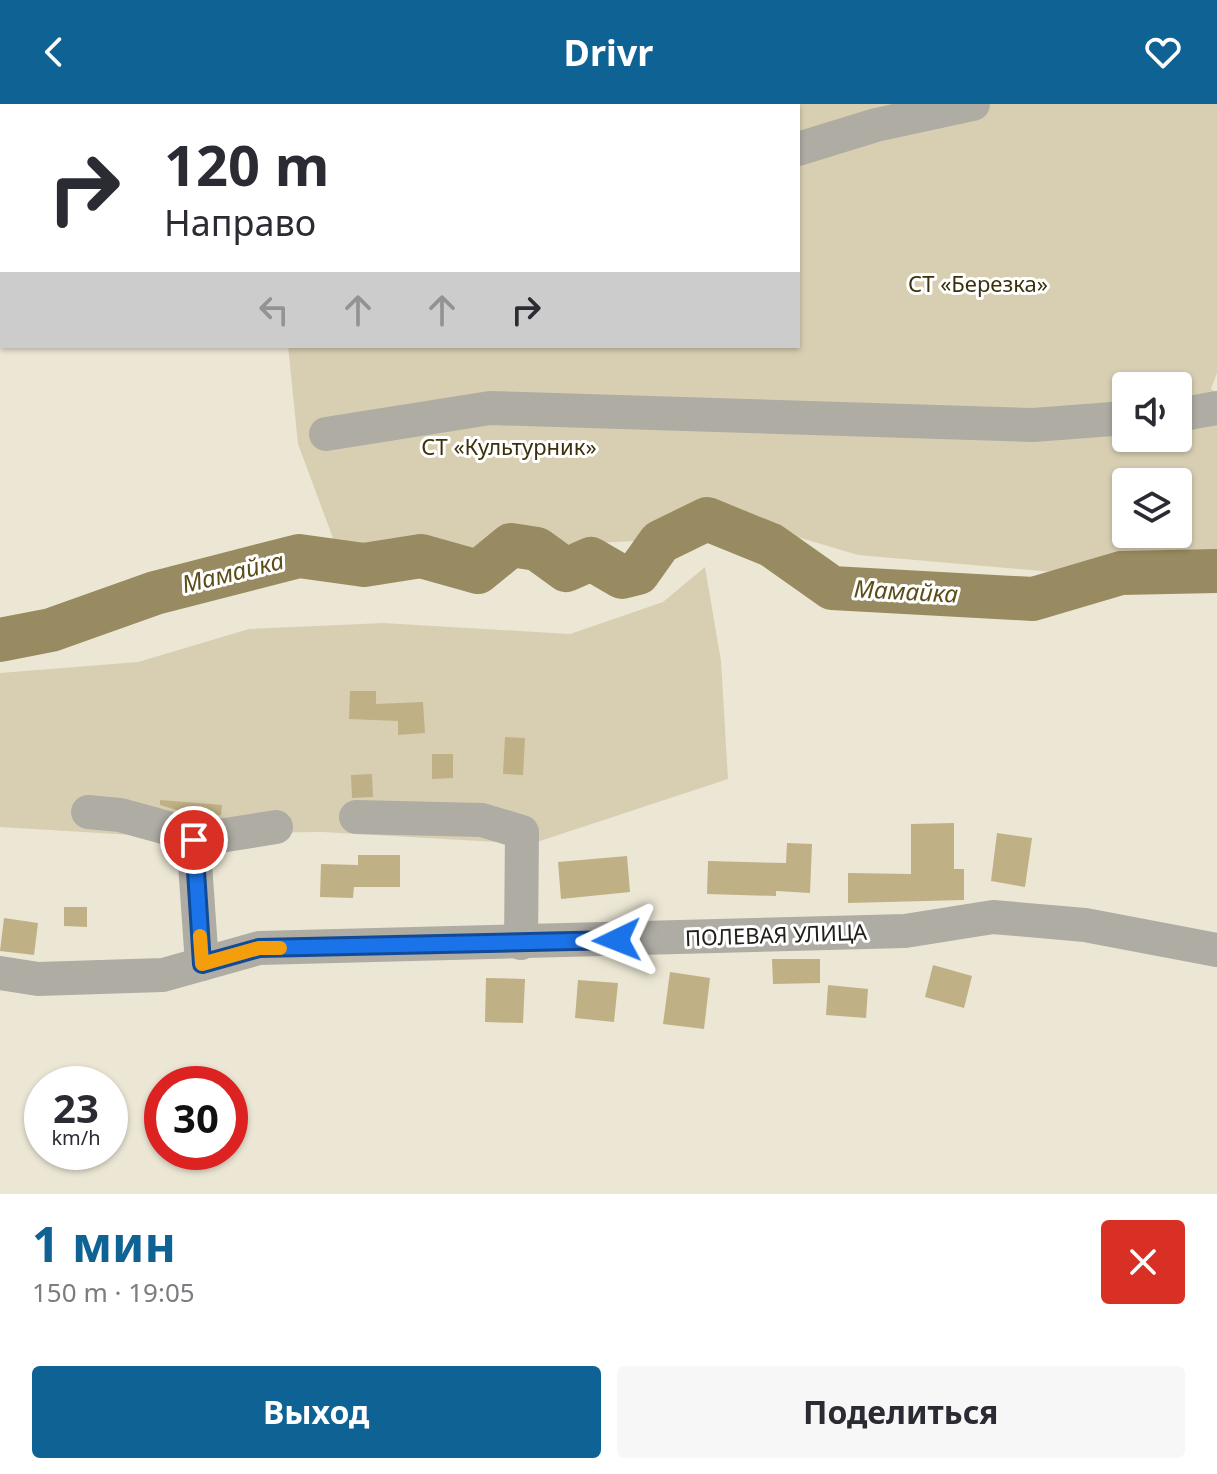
<!DOCTYPE html>
<html lang="ru">
<meta charset="utf-8">
<style>
body{margin:0;font-family:"Noto Sans",sans-serif;background:#f7f7f7;color:#2b2b33;height:100vh;display:flex;flex-direction:column;font-size:30px;white-space:nowrap}
*{box-sizing:border-box;margin:0}
p{font-size:26px;color:#7c7c81}
.icon{flex:none;width:44px;height:44px;fill:none;stroke:currentColor;stroke-width:2;stroke-linecap:round;stroke-linejoin:round}
.map{position:relative;height:1090px;overflow:hidden}
.sheet{display:flex;flex-direction:column;background:#fff;flex:1}
.sheet>*{flex:none}
.hud{position:absolute;left:0px;top:0px;width:800px;height:244px;box-shadow:0 2px 6px #0004;background:#fff;color:#2b2b33;overflow:hidden}
.controls{position:absolute;left:1112px;top:268px;display:grid;gap:16px}
.controls a{display:grid;place-items:center;width:80px;height:80px;border-radius:8px;background:#fff;box-shadow:0 2px 6px #0004;font-size:40px}
.speed{position:absolute;left:24px;top:962px;display:flex;gap:16px;font-size:40px;font-weight:700;text-align:center}
.speed>*{display:grid;place-content:center;width:104px;height:104px;border-radius:50%;background:#fff;box-shadow:0 2px 6px #0004;line-height:1}
.speed small{font-size:20px;font-weight:400}
.speed .limit{border:12px solid #d22;background:#fff;color:#111}
.pin{position:absolute;display:grid;place-items:center;width:68px;height:68px;color:#fff;margin:-34px;border:4px solid #fff;border-radius:50%;box-shadow:0 2px 8px #0007}
.me{position:absolute;width:88px;margin:-44px;rotate:268deg;stroke-linejoin:round;filter:drop-shadow(0 0 6px #0008)}
.turn{display:flex;align-items:center;gap:28px;height:168px;padding:0 32px;font-size:36px}
.turn .icon{width:104px;height:104px;stroke-width:2.5}
.turn b{display:block;font-size:56px;line-height:68px}
.lanes{display:flex;align-items:center;height:76px;padding:0 32px;background:#0003;justify-content:center;gap:40px;direction:ltr}
.lanes .off{opacity:.35}
.round{display:grid;place-items:center;flex:none;width:84px;height:84px;border-radius:8px;background:#f7f7f7}
.summary{display:flex;align-items:center;justify-content:space-between;height:136px;padding:0 32px}
h1{font-size:48px;font-weight:700;line-height:60px;color:#0e6294}
.primary-button{display:flex;gap:16px;margin-top:auto;padding:16px 32px}
.primary-button a{flex:1;height:92px;border-radius:8px;background:#0e6294;color:#fff;font-size:32px;font-weight:700;line-height:92px;text-align:center}
.primary-button a+a{background:#f7f7f7;color:#2b2b33}
header{display:flex;justify-content:space-between;align-items:center;height:104px;padding:0 32px;background:#0e6294;color:#fff;font-size:36px;font-weight:700}
.map>svg:first-child{display:block}
.green{fill:#d8cfb3;fill-rule:evenodd}
.lines{fill:none;stroke-linecap:round;stroke-linejoin:round}
.river{stroke:#988b61;stroke-width:44}
.building{fill:#bfb185}
.minor{stroke:#afaca4;stroke-width:34}
.route-casing{stroke:#114b97;stroke-width:20}
.route{stroke:#1a73e8;stroke-width:14}
.slow{stroke:#f59e0b;stroke-width:14}
.labels{text-anchor:middle;stroke-width:6;stroke-linejoin:round;paint-order:stroke}
.park-label{font-size:22px;fill:#3a300b;stroke:#fff}
.street-label{font-size:22px;fill:#222019;stroke:#fff}
.water-label{font-size:24px;font-style:italic;fill:#5b4c18;stroke:#fff}
</style>
<header><svg class="icon" aria-label="back" viewBox="0 0 24 24"><path d="M15 5l-7 7 7 7"/></svg>Drivr<svg class="icon" aria-label="heart" viewBox="0 0 24 24"><path d="M12 20l-8-8c-3-5 5-10 8-4 3-6 11-1 8 4z"/></svg></header>
<div class="map">
<svg width="1217" height="1090" viewBox="0 0 1217 1090">
<rect width="100%" height="100%" fill="#ece7d5"/>
<!-- green -->
<g class="green">
<path d="M8,0h1209v269l-6,16 6,4v165l-153,15 -206,-18 -145,-43 -78,29 -148,8h-150l-39,-105 -10,-98h510v-240zM1126,282h52v52h-52zM1126,378h52v52h-52z"/>
<polygon points="705,463 721,557 728,675 531,740 322,728 132,731 0,723 0,569 138,558 249,525 383,519 570,530 663,498"/>
</g>
<g class="lines">
<!-- river -->
<polyline class="river" points="0,536 51,526 155,489 299,452 364,461 421,452 478,468 511,441 537,445 566,466 591,455 622,473 638,469 660,438 707,415 771,441 832,484 1033,495 1121,469 1217,467"/>
</g>
<!-- building -->
<g class="building">
<polygon points="350,587 376,587 376,600 423,598 425,629 398,631 398,617 349,615"/>
<polygon points="505,633 525,634 523,671 503,670"/>
<polygon points="432,650 453,650 453,674 432,675"/>
<polygon points="372,670 373,693 352,694 351,671"/>
<polygon points="160,696 222,701 221,711 203,714 160,701"/>
<polygon points="954,719 954,765 964,765 964,796 848,799 848,769 911,770 911,720"/>
<polygon points="997,729 1032,734 1025,783 991,777"/>
<polygon points="787,739 812,740 810,789 776,787 776,792 707,790 708,757 786,759"/>
<polygon points="358,751 400,751 400,783 354,783 353,794 320,793 321,760 358,761"/>
<polygon points="627,752 630,788 561,795 558,758"/>
<polygon points="64,803 87,803 87,823 64,822"/>
<polygon points="4,814 38,819 34,851 0,847"/>
<polygon points="772,855 820,855 820,879 773,880"/>
<polygon points="933,861 972,872 964,904 925,893"/>
<polygon points="670,868 710,874 704,925 663,920"/>
<polygon points="486,874 525,875 523,919 485,918"/>
<polygon points="578,876 618,879 614,918 575,914"/>
<polygon points="828,881 868,885 866,914 826,911"/>
</g>
<g class="lines">
<!-- minor -->
<g class="minor">
<polyline points="798,45 876,21 973,0"/>
<polyline points="1178,311 1217,304"/>
<polyline points="326,330 490,304 1033,321 1126,314"/>
<polyline points="88,708 120,711 193,731 202,860"/>
<polyline points="356,713 482,716 522,728 521,839"/>
<polyline points="194,736 276,723"/>
<polyline points="0,869 38,875 163,871 259,844 905,827 993,813 1085,821 1217,846"/>
</g>
</g>
<g class="lines">
<!-- route casing -->
<g class="route-casing">
<polyline id="route" points="194,736 202,860 259,844 617,836"/>
</g>
<!-- route -->
<use href="#route" class="route"/>
<!-- slow -->
<polyline class="slow" points="200,832 202,860 259,844 280,844"/>
</g>
<g class="labels">
<!-- park labels -->
<g class="park-label">
<text x="978" y="188">СТ «Березка»</text>
<text x="509" y="351">СТ «Культурник»</text>
</g>
<!-- street labels -->
<g class="street-label">
<text transform="translate(776 831) rotate(-2)" y="8">ПОЛЕВАЯ УЛИЦА</text>
</g>
<!-- water labels -->
<g class="water-label">
<text transform="translate(233 469) rotate(-14)" y="8">Мамайка</text>
<text transform="translate(906 488) rotate(3)" y="8">Мамайка</text>
</g>
</g>
</svg>
<div class="controls">
<a><svg class="icon" aria-label="sound" viewBox="0 0 24 24"><path d="M4 9h4l5-4v14l-5-4H4zM17 9q2 3 0 6"/></svg></a>
<a><svg class="icon" aria-label="layers" viewBox="0 0 24 24"><path d="M12 4l9 5-9 5-9-5zM3 14l9 5 9-5"/></svg></a>
</div>
<div class="speed"><div>23<small>km/h</small></div><div class="limit">30</div></div>
<div class="pin" style="left:194px;top:736px;background:#d93025"><svg class="icon" aria-label="arrive" viewBox="0 0 24 24"><path d="M6 21V4h12l-3 4 3 4H6"/></svg></div>
<svg class="me" style="left:617px;top:836px" viewBox="-20 -20 40 40"><path d="M0-17L14 15 0 8-14 15z" fill="#1a73e8" stroke="#fff" stroke-width="4"/></svg>
<div class="hud">
<div class="turn"><svg class="icon" aria-label="right" viewBox="0 0 24 24"><path d="M7 20v-9h11M14 6l5 5-5 5"/></svg><div><b>120 m</b>Направо</div></div>
<div class="lanes"><svg class="icon off" aria-label="left" viewBox="0 0 24 24"><path d="M17 20v-9H6M10 6l-5 5 5 5"/></svg><svg class="icon off" aria-label="ahead" viewBox="0 0 24 24"><path d="M12 20V5M6 11l6-6 6 6"/></svg><svg class="icon off" aria-label="ahead" viewBox="0 0 24 24"><path d="M12 20V5M6 11l6-6 6 6"/></svg><svg class="icon" aria-label="right" viewBox="0 0 24 24"><path d="M7 20v-9h11M14 6l5 5-5 5"/></svg></div>
</div>
</div>
<section class="sheet">
<div class="summary"><div><h1>1 мин</h1><p>150 m · 19:05</p></div><a class="round" style="background:#d93025;color:#fff"><svg class="icon" aria-label="close" viewBox="0 0 24 24"><path d="M6 6l12 12M18 6L6 18"/></svg></a></div>
<div class="primary-button"><a>Выход</a><a>Поделиться</a></div>
</section>
